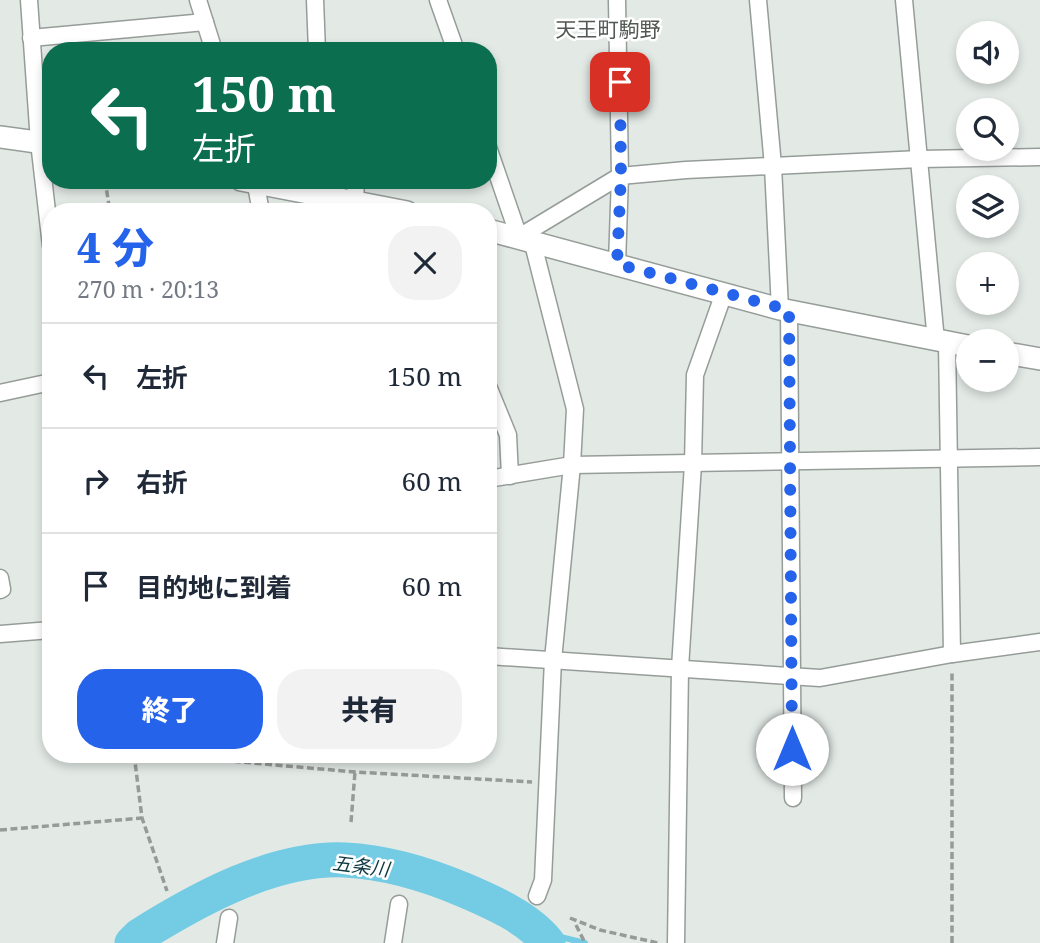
<!DOCTYPE html>
<html lang="ja">
<meta charset="utf-8">
<style>
body{margin:0;font-family:"Noto Serif","Noto Sans JP",serif;background:#f2f2f3;color:#1f2937;height:100vh;display:flex;flex-direction:column;font-size:26px;white-space:nowrap}
*{box-sizing:border-box;margin:0}
p{font-size:23px;color:#747a83}
.icon{flex:none;width:38px;height:38px;fill:none;stroke:currentColor;stroke-width:2;stroke-linecap:round;stroke-linejoin:round}
.map{position:relative;flex:1;overflow:hidden}
.panel{position:absolute;left:42px;top:203px;width:455px;height:560px;display:flex;flex-direction:column;background:#fff;border-radius:28px;box-shadow:0 4px 10px #0003}
.panel>*{flex:none}
.hud{position:absolute;left:42px;top:42px;width:455px;height:147px;border-radius:28px;box-shadow:0 4px 10px #0003;background:#0b6e4f;color:#fff;overflow:hidden}
.controls{position:absolute;left:956px;top:21px;display:grid;gap:14px}
.controls a{display:grid;place-items:center;width:63px;height:63px;border-radius:50%;background:#fff;box-shadow:0 4px 10px #0003;font-size:35px}
.pin{position:absolute;display:grid;place-items:center;width:60px;height:60px;color:#fff;margin:-30px;border-radius:14px;box-shadow:0 4px 10px #0006}
.me{position:absolute;width:77px;margin:-38px;rotate:0deg;stroke-linejoin:round;filter:drop-shadow(0 0 5px #0008)}
.turn{display:flex;align-items:center;gap:24px;height:147px;padding:0 35px;font-size:32px}
.turn .icon{width:91px;height:91px;stroke-width:2.5}
.turn b{display:block;font-size:49px;line-height:60px}
.round{display:grid;place-items:center;flex:none;width:74px;height:74px;border-radius:28px;background:#f2f2f3}
.summary{display:flex;align-items:center;justify-content:space-between;height:119px;padding:0 35px}
h1{font-size:42px;font-weight:800;line-height:52px;color:#2563eb}
.action{display:flex;gap:14px;margin-top:auto;padding:14px 35px}
.action a{flex:1;height:80px;border-radius:28px;background:#2563eb;color:#fff;font-size:28px;font-weight:800;line-height:80px;text-align:center}
.action a+a{background:#f2f2f3;color:#1f2937}
ul{padding:0;list-style:none}
li{display:flex;align-items:center;gap:21px;height:105px;padding:0 35px;border-top:2px solid #e0e1e3}
li div{flex:1}
li b{display:block;font-size:26px}
li em{font-style:normal}
.map>svg:first-child{display:block}
.lines{fill:none;stroke-linecap:round;stroke-linejoin:round}
.stream{stroke:#74cbe4;stroke-width:6}
.river{stroke:#74cbe4;stroke-width:35}
.street-casing{stroke:#969d99;stroke-width:19}
.secondary-casing{stroke:#969d99;stroke-width:24}
.path{stroke:#969b98;stroke-width:3.5;stroke-dasharray:7 3.5;stroke-linecap:butt}
.street{stroke:#fff;stroke-width:16}
.secondary{stroke:#fff;stroke-width:21}
.route{stroke:#2563eb;stroke-width:12;stroke-dasharray:0 21.6}
.labels{text-anchor:middle;stroke-width:5;stroke-linejoin:round;paint-order:stroke}
.water-label{font-size:19px;font-style:italic;fill:#0e3842;stroke:#fff}
.quarter-label{font-size:21px;fill:#525854;stroke:#fff}
</style>
<div class="map">
<svg width="1040" height="943" viewBox="0 0 1040 943">
<rect width="100%" height="100%" fill="#e3eae6"/>
<g class="lines">
<!-- stream -->
<polyline class="stream" points="540,932 585,943"/>
<!-- river -->
<path class="river" d="M132,943l7,-7c59,-37 135,-79 206,-76 41,2 81,14 119,30 28,12 65,28 84,53"/>
<!-- street casing -->
<g class="street-casing">
<g id="street">
<polyline points="29,0 39,142 51,246"/>
<polyline points="198,0 214,51"/>
<polyline points="315,0 317,51"/>
<polyline points="438,0 456,51"/>
<polyline points="617,0 620,176 617,264"/>
<polyline points="758,0 773,166 780,309"/>
<polyline points="904,0 936,341"/>
<polyline points="31,38 205,22"/>
<polyline points="488,147 519,237 620,176 686,170 920,159 1040,157"/>
<polyline points="255,180 261,212"/>
<polyline points="355,200 356,180"/>
<polyline points="532,240 575,409 572,465 553,660 543,880 537,896"/>
<polyline points="789,310 793,798"/>
<polyline points="947,343 952,654"/>
<polyline points="488,386 508,435 510,476"/>
<polyline points="0,393 51,382"/>
<polyline points="488,479 572,465 1040,457"/>
<polyline points="0,578 2,589 0,590"/>
<polyline points="0,634 51,630"/>
<polyline points="488,656 820,678 952,654 1040,642"/>
<polyline points="225,943 229,918"/>
<polyline points="393,943 399,904"/>
<polyline points="676,943 680,668 693,464 695,375 724,293"/>
</g>
</g>
<!-- secondary casing -->
<g class="secondary-casing">
<g id="secondary">
<polyline points="0,137 51,144"/>
<polyline points="241,180 407,212"/>
<polyline points="488,230 780,309 968,346"/>
<polyline points="1006,353 1040,359"/>
</g>
</g>
<!-- path -->
<g class="path">
<polyline points="105,180 110,212"/>
<polyline points="134,754 142,818 167,891"/>
<polyline points="150,754 355,772 532,782"/>
<polyline points="351,822 355,772"/>
<polyline points="0,830 142,818"/>
<polyline points="570,918 600,930 658,943"/>
<polyline points="576,925 585,943"/>
<polyline points="952,943 952,672"/>
</g>
<!-- street -->
<use href="#street" class="street"/>
<!-- secondary -->
<use href="#secondary" class="secondary"/>
</g>
<g class="lines">
<!-- route -->
<polyline class="route" points="620,82 621,176 617,264 789,310 792,749"/>
</g>
<g class="labels">
<!-- water labels -->
<g class="water-label">
<text transform="translate(361 866) rotate(7)" y="7">五条川</text>
</g>
<!-- quarter labels -->
<g class="quarter-label">
<text x="608" y="37">天王町駒野</text>
</g>
</g>
</svg>
<div class="controls">
<a><svg class="icon" aria-label="sound" viewBox="0 0 24 24"><path d="M4 9h4l5-4v14l-5-4H4zM17 9q2 3 0 6"/></svg></a>
<a><svg class="icon" aria-label="search" viewBox="0 0 24 24"><circle cx="10" cy="10" r="6"/><path d="M15 15l6 6"/></svg></a>
<a><svg class="icon" aria-label="layers" viewBox="0 0 24 24"><path d="M12 4l9 5-9 5-9-5zM3 14l9 5 9-5"/></svg></a>
<a>+</a>
<a>−</a>
</div>
<div class="pin" style="left:620px;top:82px;background:#d93025"><svg class="icon" aria-label="arrive" viewBox="0 0 24 24"><path d="M6 21V4h12l-3 4 3 4H6"/></svg></div>
<svg class="me" style="left:792px;top:749px" viewBox="-20 -20 40 40"><circle r="19" fill="#fff"/><path d="M0-13L10 11 0 6-10 11z" fill="#2563eb"/></svg>
<div class="hud">
<div class="turn"><svg class="icon" aria-label="left" viewBox="0 0 24 24"><path d="M17 20v-9H6M10 6l-5 5 5 5"/></svg><div><b>150 m</b>左折</div></div>
</div>
<section class="panel">
<div class="summary"><div><h1>4 分</h1><p>270 m · 20:13</p></div><a class="round"><svg class="icon" aria-label="close" viewBox="0 0 24 24"><path d="M6 6l12 12M18 6L6 18"/></svg></a></div>
<ul>
<li><svg class="icon" aria-label="left" viewBox="0 0 24 24"><path d="M17 20v-9H6M10 6l-5 5 5 5"/></svg><div><b>左折</b></div><em>150 m</em></li>
<li><svg class="icon" aria-label="right" viewBox="0 0 24 24"><path d="M7 20v-9h11M14 6l5 5-5 5"/></svg><div><b>右折</b></div><em>60 m</em></li>
<li><svg class="icon" aria-label="arrive" viewBox="0 0 24 24"><path d="M6 21V4h12l-3 4 3 4H6"/></svg><div><b>目的地に到着</b></div><em>60 m</em></li>
</ul>
<div class="action"><a>終了</a><a>共有</a></div>
</section>
</div>
